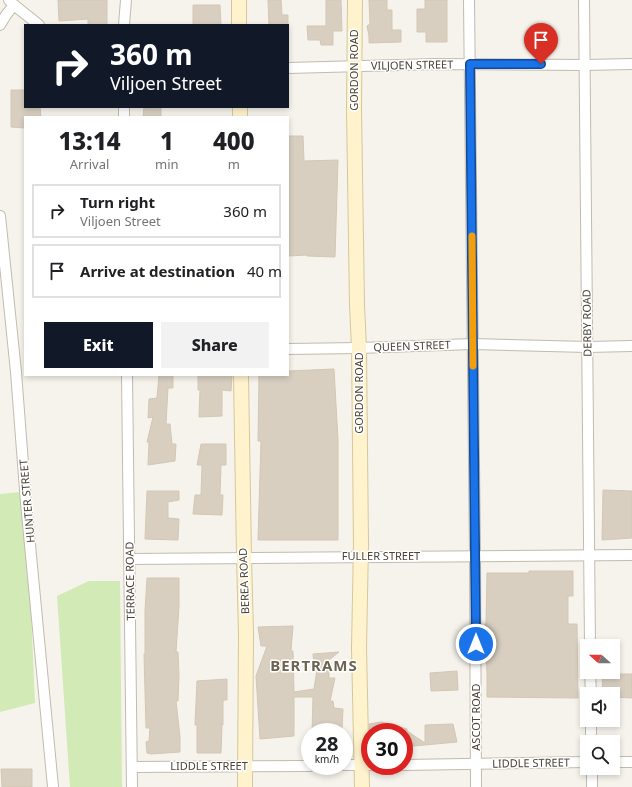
<!DOCTYPE html>
<style>
body{margin:0;font-family:"Noto Sans",sans-serif;background:#f2f2f2;color:#202124;height:100vh;display:flex;flex-direction:column;font-size:15px;white-space:nowrap}
*{box-sizing:border-box;margin:0}
p{font-size:13px;color:#757577}
.icon{flex:none;width:22px;height:22px;fill:none;stroke:currentColor;stroke-width:2;stroke-linecap:round;stroke-linejoin:round}
.map{position:relative;flex:1;overflow:hidden}
.side{position:absolute;left:24px;top:116px;width:265px;height:260px;display:flex;flex-direction:column;background:#fff;border-radius:0px;box-shadow:0 2px 6px #0003}
.side>*{flex:none}
.hud{position:absolute;left:24px;top:24px;width:265px;height:84px;border-radius:0px;box-shadow:0 2px 6px #0003;background:#111827;color:#fff;overflow:hidden}
.needle{width:26px;rotate:291deg}
.buttons{position:absolute;left:580px;top:639px;display:grid;gap:8px}
.buttons a{display:grid;place-items:center;width:40px;height:40px;border-radius:0px;background:#fff;box-shadow:0 2px 6px #0003;font-size:20px}
.speed{position:absolute;left:301px;top:723px;display:flex;gap:8px;font-size:20px;font-weight:700;text-align:center}
.speed>*{display:grid;place-content:center;width:52px;height:52px;border-radius:50%;background:#fff;box-shadow:0 2px 6px #0003;line-height:1}
.speed small{font-size:10px;font-weight:400}
.speed .limit{border:6px solid #d22;background:#fff;color:#111}
.pin{position:absolute;display:grid;place-items:center;width:34px;height:34px;color:#fff;margin:-41px -17px;border-radius:50% 50% 50% 0;rotate:-45deg;box-shadow:0 0 4px #0007}
.pin .icon{rotate:45deg}
.me{position:absolute;width:44px;margin:-22px;rotate:0deg;stroke-linejoin:round;filter:drop-shadow(0 0 3px #0008)}
.turn{display:flex;align-items:center;gap:14px;height:84px;padding:0 20px;font-size:18px}
.turn .icon{width:52px;height:52px;stroke-width:2.5}
.turn b{display:block;font-size:28px;line-height:34px}
.eta{display:flex;justify-content:space-evenly;align-items:center;height:68px;text-align:center}
.eta b{font-size:24px;font-weight:800;line-height:28px}
.primary-button{display:flex;gap:8px;margin-top:auto;padding:8px 20px}
.primary-button a{flex:1;height:46px;border-radius:0px;background:#111827;color:#fff;font-size:16px;font-weight:800;line-height:46px;text-align:center}
.primary-button a+a{background:#f2f2f2;color:#202124}
ul{padding:0;list-style:none}
li{display:flex;align-items:center;gap:12px;height:54px;margin:0 8px 6px;padding:0 12px;border:2px solid #e0e0e0;border-radius:0px}
li div{flex:1}
li b{display:block;font-size:15px}
li em{font-style:normal}
.map>svg:first-child{display:block}
.green{fill:#d2eab5}
.building{fill:#d8cfc1;stroke:#d3c7b4}
.lines{fill:none;stroke-linecap:round;stroke-linejoin:round}
.street-casing{stroke:#c2bbae;stroke-width:12}
.secondary-casing{stroke:#d6c79b;stroke-width:16}
.street{stroke:#fff;stroke-width:10}
.secondary{stroke:#fff3cd;stroke-width:14}
.route-casing{stroke:#114b97;stroke-width:10}
.route{stroke:#1a73e8;stroke-width:7}
.slow{stroke:#f59e0b;stroke-width:7}
.labels{text-anchor:middle;stroke-width:3;stroke-linejoin:round;paint-order:stroke}
.street-label{font-size:11px;fill:#4b4439;stroke:#fff}
.district-label{font-size:15px;font-weight:bold;letter-spacing:1px;fill:#6e6250;stroke:#fff}
</style>
<div class="map">
<svg width="632" height="787" viewBox="0 0 632 787">
<rect width="100%" height="100%" fill="#f6f3ec"/>
<!-- green -->
<g class="green">
<polygon points="21,492 29,566 35,703 0,712 0,494"/>
<polygon points="89,581 120,581 122,787 70,787 57,596"/>
</g>
<!-- building -->
<g class="building">
<polygon points="58,0 107,0 107,25 88,25 88,19 59,21"/>
<polygon points="268,0 281,0 282,15 288,15 288,25 269,25"/>
<polygon points="326,0 341,0 342,31 333,31 333,45 321,45 320,40 308,40 307,26 326,26"/>
<polygon points="369,0 387,0 387,10 392,10 392,30 401,30 401,42 369,43 369,36 367,26 370,24"/>
<polygon points="425,0 447,0 447,42 426,42 426,32 417,32 417,9 425,9"/>
<polygon points="193,5 220,5 221,25 193,25"/>
<polygon points="11,90 25,90 25,107 40,107 41,117 25,117 25,128 11,127"/>
<polygon points="144,107 161,107 161,117 143,117"/>
<polygon points="288,136 303,136 304,161 338,160 335,257 307,256 307,255 288,256"/>
<polygon points="334,369 338,440 338,540 258,540 261,441 258,441 259,375 288,375 288,371"/>
<polygon points="159,375 173,375 173,388 168,388 166,424 170,424 172,444 176,444 175,461 148,465 149,442 147,442 153,417 148,418 149,399 157,398"/>
<polygon points="198,375 232,375 231,391 222,390 222,416 199,417 200,390 198,390"/>
<polygon points="201,444 226,444 226,465 221,465 220,495 223,495 222,515 193,514 195,495 201,495 202,465 197,465"/>
<polygon points="603,490 632,491 632,538 602,540"/>
<polygon points="147,491 179,491 179,500 168,502 168,518 179,519 178,540 145,539"/>
<polygon points="529,571 573,571 573,596 568,596 568,624 577,624 578,698 487,697 487,673 485,624 486,624 487,573 529,573"/>
<polygon points="147,578 179,578 179,607 176,652 178,652 179,675 178,701 176,701 180,737 180,752 151,754 147,753 146,742 149,741 150,728 146,728 144,654 145,654 145,611"/>
<polygon points="293,626 291,651 293,651 294,692 314,689 317,669 314,670 313,654 339,652 329,660 329,678 335,678 330,701 333,701 334,708 343,709 342,728 334,727 334,732 312,732 313,697 294,697 294,736 260,739 256,676 267,646 261,646 258,627"/>
<polygon points="457,671 458,690 431,691 430,673"/>
<polygon points="603,674 632,674 632,698 613,697 613,694 602,694"/>
<polygon points="227,679 227,700 223,700 223,725 222,725 221,753 197,753 197,725 195,725 197,681"/>
<polygon points="382,722 407,729 407,731 425,743 425,725 453,724 457,742 414,746 404,745 404,732 370,732 369,724"/>
<polygon points="1,769 32,769 32,787 2,787"/>
</g>
<g class="lines">
<!-- street casing -->
<g class="street-casing">
<g id="street">
<polyline points="9,0 14,5 39,25"/>
<polyline points="469,0 475,556 476,787"/>
<polyline points="584,0 590,646"/>
<polyline points="0,25 6,15 14,5"/>
<polyline points="124,25 126,0"/>
<polyline points="288,68 436,64 585,65 632,64"/>
<polyline points="124,107 124,117"/>
<polyline points="0,216 16,372 26,503 53,787"/>
<polyline points="288,349 359,348 473,344 588,347 632,346"/>
<polyline points="127,375 132,787"/>
<polyline points="130,559 632,555"/>
<polyline points="590,672 591,694"/>
<polyline points="591,720 591,742"/>
<polyline points="613,762 632,762"/>
<polyline points="344,765 370,765"/>
<polyline points="404,765 587,762"/>
<polyline points="132,767 310,766"/>
<polyline points="592,768 592,787"/>
</g>
</g>
<!-- secondary casing -->
<g class="secondary-casing">
<g id="secondary">
<polyline points="239,0 239,25"/>
<polyline points="355,0 354,109 357,305 359,348 361,545 359,648 362,787"/>
<polyline points="240,107 240,117"/>
<polyline points="241,375 244,557 246,634 245,787"/>
</g>
</g>
<!-- street -->
<use href="#street" class="street"/>
<!-- secondary -->
<use href="#secondary" class="secondary"/>
</g>
<g class="lines">
<!-- route casing -->
<g class="route-casing">
<polyline id="route" points="476,644 470,64 541,64"/>
</g>
<!-- route -->
<use href="#route" class="route"/>
<!-- slow -->
<polyline class="slow" points="472,236 473,366"/>
</g>
<g class="labels">
<!-- street labels -->
<g class="street-label">
<text transform="translate(412 65) rotate(-1)" y="4">VILJOEN STREET</text>
<text transform="translate(354 70) rotate(-90)" y="4">GORDON ROAD</text>
<text transform="translate(587 323) rotate(-91)" y="4">DERBY ROAD</text>
<text transform="translate(412 346) rotate(-2)" y="4">QUEEN STREET</text>
<text transform="translate(359 393) rotate(-90)" y="4">GORDON ROAD</text>
<text transform="translate(27 501) rotate(-95)" y="4">HUNTER STREET</text>
<text x="381" y="560">FULLER STREET</text>
<text transform="translate(130 581) rotate(-91)" y="4">TERRACE ROAD</text>
<text transform="translate(244 581) rotate(-92)" y="4">BEREA ROAD</text>
<text transform="translate(476 717) rotate(-90)" y="4">ASCOT ROAD</text>
<text transform="translate(531 763) rotate(-1)" y="4">LIDDLE STREET</text>
<text x="209" y="770">LIDDLE STREET</text>
</g>
<!-- district labels -->
<g class="district-label">
<text x="314" y="671">BERTRAMS</text>
</g>
</g>
</svg>
<div class="buttons">
<a><svg class="needle" viewBox="-14 -14 28 28"><path d="M0-13l5 13h-10z" fill="#e53935"/><path d="M0 13l5-13h-10z" fill="#757577"/></svg></a>
<a><svg class="icon" aria-label="sound" viewBox="0 0 24 24"><path d="M4 9h4l5-4v14l-5-4H4zM17 9q2 3 0 6"/></svg></a>
<a><svg class="icon" aria-label="search" viewBox="0 0 24 24"><circle cx="10" cy="10" r="6"/><path d="M15 15l6 6"/></svg></a>
</div>
<div class="speed"><div>28<small>km/h</small></div><div class="limit">30</div></div>
<div class="pin" style="left:541px;top:64px;background:#d93025"><svg class="icon" aria-label="arrive" viewBox="0 0 24 24"><path d="M6 21V4h12l-3 4 3 4H6"/></svg></div>
<svg class="me" style="left:476px;top:644px" viewBox="-20 -20 40 40"><circle r="17" fill="#1a73e8" stroke="#fff" stroke-width="3"/><path d="M0-11L8 9 0 5-8 9z" fill="#fff"/></svg>
<div class="hud">
<div class="turn"><svg class="icon" aria-label="right" viewBox="0 0 24 24"><path d="M7 20v-9h11M14 6l5 5-5 5"/></svg><div><b>360 m</b>Viljoen Street</div></div>
</div>
<section class="side">
<div class="eta">
<div><b>13:14</b><p>Arrival</p></div>
<div><b>1</b><p>min</p></div>
<div><b>400</b><p>m</p></div>
</div>
<ul>
<li><svg class="icon" aria-label="right" viewBox="0 0 24 24"><path d="M7 20v-9h11M14 6l5 5-5 5"/></svg><div><b>Turn right</b><p>Viljoen Street</p></div><em>360 m</em></li>
<li><svg class="icon" aria-label="arrive" viewBox="0 0 24 24"><path d="M6 21V4h12l-3 4 3 4H6"/></svg><div><b>Arrive at destination</b></div><em>40 m</em></li>
</ul>
<div class="primary-button"><a>Exit</a><a>Share</a></div>
</section>
</div>
